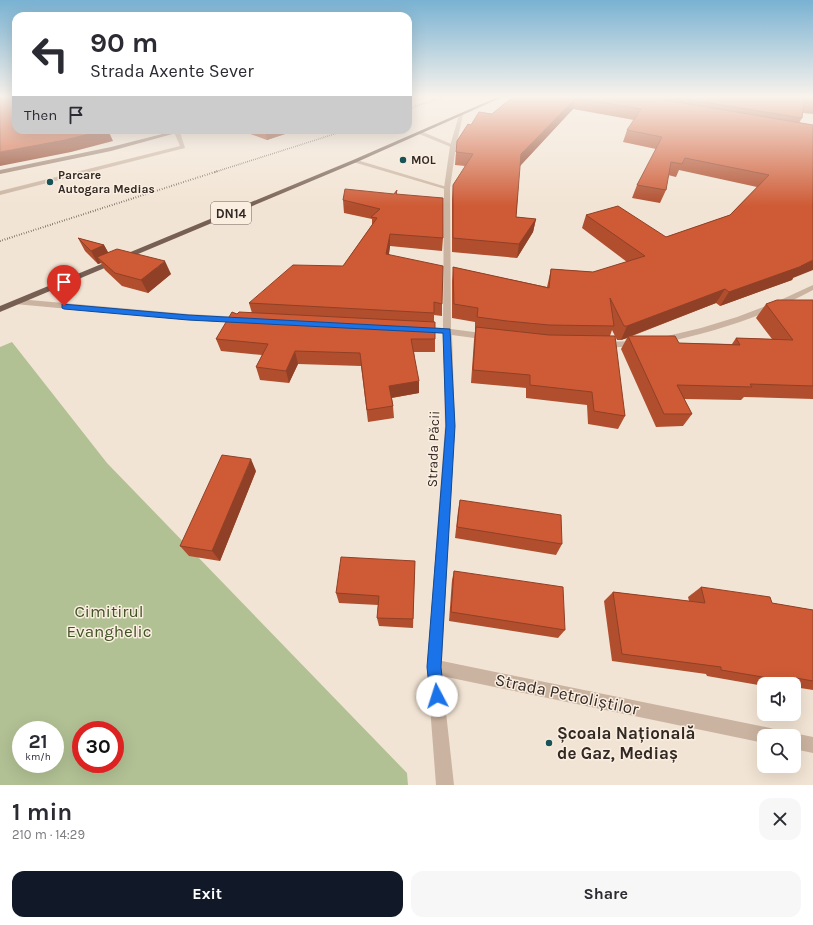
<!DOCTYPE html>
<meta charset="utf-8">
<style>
body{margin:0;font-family:Karla,sans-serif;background:#f7f7f7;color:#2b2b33;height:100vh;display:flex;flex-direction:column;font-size:15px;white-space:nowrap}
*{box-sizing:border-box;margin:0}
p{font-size:13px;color:#7c7c81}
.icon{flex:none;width:22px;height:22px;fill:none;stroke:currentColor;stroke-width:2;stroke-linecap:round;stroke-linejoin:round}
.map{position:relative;height:785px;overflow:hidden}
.details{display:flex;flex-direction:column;background:#fff;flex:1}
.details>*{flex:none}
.banner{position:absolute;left:12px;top:12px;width:400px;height:122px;border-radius:12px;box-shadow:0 4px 16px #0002;background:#fff;color:#2b2b33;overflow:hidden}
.fabs{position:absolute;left:757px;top:677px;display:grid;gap:8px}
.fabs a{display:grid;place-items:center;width:44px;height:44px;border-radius:8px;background:#fff;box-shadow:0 4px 16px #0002;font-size:20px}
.speed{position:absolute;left:12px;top:721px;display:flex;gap:8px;font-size:20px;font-weight:700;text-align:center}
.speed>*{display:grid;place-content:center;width:52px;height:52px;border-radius:50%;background:#fff;box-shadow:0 4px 16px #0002;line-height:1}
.speed small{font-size:10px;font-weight:400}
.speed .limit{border:6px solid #d22;background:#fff;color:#111}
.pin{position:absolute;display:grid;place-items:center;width:34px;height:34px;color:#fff;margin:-41px -17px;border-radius:50% 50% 50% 0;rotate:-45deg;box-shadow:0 0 4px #0007}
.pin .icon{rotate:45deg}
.me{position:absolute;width:44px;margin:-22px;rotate:355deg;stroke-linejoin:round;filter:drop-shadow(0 0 3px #0008)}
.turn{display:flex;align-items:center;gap:14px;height:84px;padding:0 12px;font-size:18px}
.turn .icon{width:52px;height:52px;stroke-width:2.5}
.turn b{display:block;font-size:28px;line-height:34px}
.then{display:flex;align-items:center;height:38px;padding:0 12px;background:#0003;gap:8px;font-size:15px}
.round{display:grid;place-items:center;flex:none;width:42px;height:42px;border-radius:12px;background:#f7f7f7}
.head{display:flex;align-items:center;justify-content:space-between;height:68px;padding:0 12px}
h1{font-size:24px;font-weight:700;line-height:30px}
.action{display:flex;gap:8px;margin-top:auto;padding:8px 12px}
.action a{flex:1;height:46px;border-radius:12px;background:#111827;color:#fff;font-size:16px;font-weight:700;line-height:46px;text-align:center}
.action a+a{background:#f7f7f7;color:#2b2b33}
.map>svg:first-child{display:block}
.green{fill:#b2c194;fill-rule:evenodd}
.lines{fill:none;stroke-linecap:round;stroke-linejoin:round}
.service{fill:#cab3a0;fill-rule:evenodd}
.minor{fill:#cab3a0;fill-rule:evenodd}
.secondary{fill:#9e8272;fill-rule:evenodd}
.primary{fill:#775f53;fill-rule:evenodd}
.rail-far1{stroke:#332924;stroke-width:1.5;stroke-dasharray:0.5 1.5;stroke-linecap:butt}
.rail{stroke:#332924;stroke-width:2;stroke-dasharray:0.5 2;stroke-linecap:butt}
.wall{fill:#b14e2e}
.shaded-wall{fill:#904026}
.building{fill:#ce5b36;stroke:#904026}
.route{fill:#1a73e8;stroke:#114b97}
.poi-dot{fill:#175357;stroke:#faeee0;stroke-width:1.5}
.labels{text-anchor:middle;stroke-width:3;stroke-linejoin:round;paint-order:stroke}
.far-poi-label{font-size:12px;font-weight:bold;fill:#332924;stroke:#faeee0;text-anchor:start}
.shield{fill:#faeee0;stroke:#6f645c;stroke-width:1}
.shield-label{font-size:13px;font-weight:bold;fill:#332924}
.street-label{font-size:14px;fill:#332924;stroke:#faeee0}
.near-park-label{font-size:17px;fill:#435326;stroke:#faeee0}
.near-street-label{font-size:17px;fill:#332924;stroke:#faeee0}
.near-poi-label{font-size:17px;font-weight:bold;fill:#332924;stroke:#faeee0;text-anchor:start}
</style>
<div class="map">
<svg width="813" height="785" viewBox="0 0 813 785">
<rect width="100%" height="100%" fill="#f2e4d4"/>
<!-- green -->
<path class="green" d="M12,342l95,121 300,310 1,12h-408v-438zM21,730h34v34h-34zM81,730h34v34h-34z"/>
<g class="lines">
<!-- service -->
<g class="service">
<polygon points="177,130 180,132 185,148 0,195 0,191 180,146 174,132"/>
<polygon points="419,132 423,132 456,146 451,147 419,134"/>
<polygon points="353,160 357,160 450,188 445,189 353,162"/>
</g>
<!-- minor -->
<g class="minor">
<polygon points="461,114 463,115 456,146 450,188 451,329 489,334 493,337 489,340 452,335 455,426 442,661 770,728 776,730 778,736 764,736 764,743 442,676 454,785 436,785 427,667 445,426 443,334 421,332 417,329 421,326 443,328 444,188 450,146 459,115"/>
<path d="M813,285v5c-48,26 -98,42 -151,53l-5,-3 2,-2 42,-10 36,-11 37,-14z"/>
<polygon points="18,299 188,314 241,317 245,320 241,323 188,320 15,304 14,302"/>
<polygon points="636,341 639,342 641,344 639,346 602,348 597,345 602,342"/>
<polygon points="794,733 813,737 813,753 794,749 794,736 788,736"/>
</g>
<!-- secondary -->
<polygon class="secondary" points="178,130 187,130 111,151 0,174 0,170 111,147"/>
<!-- primary -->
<polygon class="primary" points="500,96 505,96 357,162 0,312 0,306 353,160"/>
<!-- rail-far1 -->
<g class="rail-far1">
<polyline points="408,109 446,96"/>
<polyline points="215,172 347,130"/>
</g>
<!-- rail -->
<polyline class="rail" points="0,241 218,171"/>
</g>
<!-- wall -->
<g class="wall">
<polygon points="514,96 813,96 813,114 803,113 802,118 799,123 793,278 792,280 720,306 716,303 632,336 679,343 732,344 736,338 772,339 756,318 766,304 813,300 813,399 744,397 741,400 684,399 692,414 683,426 656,427 621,349 627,338 621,340 617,340 612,330 610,336 625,416 618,429 588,424 587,405 526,398 526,388 471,383 474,340 475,331 475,322 452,318 452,281 453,267 547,287 551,269 593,272 627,262 582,228 586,215 666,237 730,215 757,187 679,170 676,177 668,175 666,190 660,203 632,198 637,185 656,149 623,142 627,130 634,120 573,109 520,166 516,217 536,219 533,232 517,258 452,252 452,199 453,185 465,166 455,165 456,152 471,125 492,114"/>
<polygon points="239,130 297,130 267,140"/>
<polygon points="397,190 397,194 443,238 442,251 390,246 389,254 442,304 442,316 434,315 434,322 435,339 435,352 414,352 419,393 392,398 393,406 394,418 368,422 361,366 298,364 289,383 260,380 256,367 262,355 221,351 216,339 237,314 252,313 249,303 343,266 372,225 372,219 344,213 343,200 394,194"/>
<polygon points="78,238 104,245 108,252 171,274 148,293 122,286 105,270 101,263 98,264 85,251"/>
<polygon points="256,471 220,561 189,556 180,546"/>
<polygon points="460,500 562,544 556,555 455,538 458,511"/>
<polygon points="415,561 413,628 379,626 377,618 378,605 339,603 336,593"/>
<polygon points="454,571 565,630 558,638 449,621 452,580"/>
<polygon points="701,587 772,603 813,610 813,690 794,687 794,684 764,684 764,686 707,676 706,674 612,661 604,601 613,592 689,601 688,597"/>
</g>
<!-- shaded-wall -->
<g class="shaded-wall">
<polygon points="576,98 573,109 519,167 521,154"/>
<polygon points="105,130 108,130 113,141 71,152 0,166 0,152"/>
<polygon points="265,130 297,130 267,140"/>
<polygon points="536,219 533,232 517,258 519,244"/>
<polygon points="390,234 390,246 387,266 386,254"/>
<polygon points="104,245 111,258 97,257 101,263 98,264 91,251"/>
<polygon points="813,260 813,270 793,278 792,280 720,306 729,292"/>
<polygon points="165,261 171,274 148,293 141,280"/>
<polygon points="725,289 716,303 628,337 628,336 627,338 621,340 627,326"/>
<polygon points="295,351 298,364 289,383 286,371"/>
<polygon points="419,381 419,393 390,398 389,386"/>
<polygon points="251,459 256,471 220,561 212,551"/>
</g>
<!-- building -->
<g class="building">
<polygon points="0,96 16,96 16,130 105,130 65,140 0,152"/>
<polygon points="514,96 642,96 813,125 813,260 801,266 802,266 729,292 725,289 627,326 624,326 610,298 614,326 549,325 507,321 477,317 478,308 454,304 453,267 549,288 551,269 593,272 645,256 586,215 618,206 666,237 730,215 769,175 685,158 682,164 671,162 666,190 637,185 662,137 627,130 641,109 576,98 521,154 516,217 536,219 519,244 453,238 453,185 473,154 456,152 457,141 468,124 471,125 479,112 492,114"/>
<polygon points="666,96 813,96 813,102 804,101 802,118"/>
<polygon points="345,189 394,194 397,190 396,194 443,198 443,238 390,234 386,254 443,266 442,304 434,302 434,313 249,303 293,265 343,266 377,218 371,217 380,209 343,200"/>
<polygon points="78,238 104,245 91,251"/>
<polygon points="117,249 165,261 141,280 115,273 97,257"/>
<polygon points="777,300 813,300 813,386 750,384 752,387 677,385 692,414 664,414 628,336 675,336 679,343 740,345 736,338 793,340 766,304"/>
<polygon points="232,312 237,314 239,312 435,322 435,339 411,339 419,381 389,386 393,406 367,410 360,353 295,351 286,371 256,367 268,344 216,339"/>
<polygon points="476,327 549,335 615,336 625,416 594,411 592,392 530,385 530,375 473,370"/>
<polygon points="222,455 251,459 212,551 180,546"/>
<polygon points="460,500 561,515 562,544 457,527"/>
<polygon points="341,557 415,561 413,619 377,618 379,596 336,593"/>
<polygon points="454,571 563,587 565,630 451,612"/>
<polygon points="701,587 770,597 772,603 813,610 813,681 796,678 798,683 721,670 721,667 622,654 613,592 705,603"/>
</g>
<!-- sky -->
<linearGradient id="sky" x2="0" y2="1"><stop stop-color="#79b2d2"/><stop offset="0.47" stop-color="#f9f3ec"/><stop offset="1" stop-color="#f9f3ec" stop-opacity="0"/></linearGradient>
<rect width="813" height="206" fill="url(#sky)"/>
<!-- route -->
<polygon class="route" points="62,304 188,315 450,329 455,426 441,667 444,696 442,701 437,703 432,701 430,696 427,667 446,426 443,333 188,320 64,309 62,308"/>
<!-- markers -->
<g class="poi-dot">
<circle cx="403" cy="160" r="4"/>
<circle cx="50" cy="182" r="4"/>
<circle cx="549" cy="743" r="4"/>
</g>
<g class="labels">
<!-- far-poi labels -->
<g class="far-poi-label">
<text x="411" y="164">MOL</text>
<text x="58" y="179">Parcare<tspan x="58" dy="14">Autogara Medias</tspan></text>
</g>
<!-- shield labels -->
<rect class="shield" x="211" y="202" width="40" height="22" rx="3"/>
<g class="shield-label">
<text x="231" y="218">DN14</text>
</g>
<!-- street labels -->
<g class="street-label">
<text transform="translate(433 449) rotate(-88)" y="5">Strada Păcii</text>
</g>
<!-- near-park labels -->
<g class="near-park-label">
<text x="109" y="617">Cimitirul<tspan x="109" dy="20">Evanghelic</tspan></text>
</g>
<!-- near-street labels -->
<g class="near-street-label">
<text transform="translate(567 694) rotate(12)" y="6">Strada Petroliștilor</text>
</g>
<!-- near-poi labels -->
<g class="near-poi-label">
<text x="557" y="739">Școala Națională<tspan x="557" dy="20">de Gaz, Mediaș</tspan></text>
</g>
</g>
</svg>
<div class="fabs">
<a><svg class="icon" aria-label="sound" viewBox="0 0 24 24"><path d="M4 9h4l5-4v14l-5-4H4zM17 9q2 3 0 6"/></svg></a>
<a><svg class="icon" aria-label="search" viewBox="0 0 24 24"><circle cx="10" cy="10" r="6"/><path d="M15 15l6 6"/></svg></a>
</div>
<div class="speed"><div>21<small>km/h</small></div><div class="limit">30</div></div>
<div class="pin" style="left:64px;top:306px;background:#d93025"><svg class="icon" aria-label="arrive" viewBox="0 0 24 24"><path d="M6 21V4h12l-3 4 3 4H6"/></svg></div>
<svg class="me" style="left:437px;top:696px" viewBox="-20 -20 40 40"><circle r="19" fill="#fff"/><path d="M0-13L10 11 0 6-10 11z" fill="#1a73e8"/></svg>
<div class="banner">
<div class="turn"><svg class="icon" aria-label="left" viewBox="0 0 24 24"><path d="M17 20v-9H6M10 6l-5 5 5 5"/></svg><div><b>90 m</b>Strada Axente Sever</div></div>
<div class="then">Then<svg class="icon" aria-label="arrive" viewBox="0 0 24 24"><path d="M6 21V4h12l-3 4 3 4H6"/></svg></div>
</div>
</div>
<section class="details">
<div class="head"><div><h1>1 min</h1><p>210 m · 14:29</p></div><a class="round"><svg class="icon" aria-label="close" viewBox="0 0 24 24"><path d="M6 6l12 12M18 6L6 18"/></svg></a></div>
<div class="action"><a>Exit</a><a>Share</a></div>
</section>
